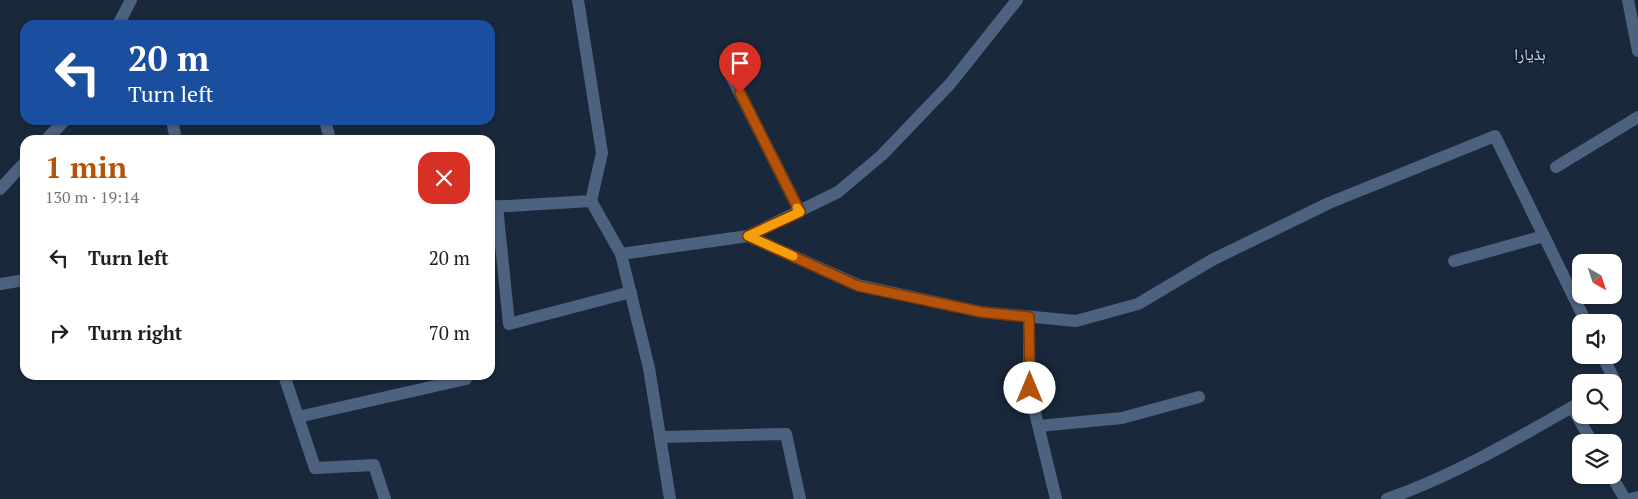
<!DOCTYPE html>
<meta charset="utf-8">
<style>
body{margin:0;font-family:"PT Serif","Noto Naskh Arabic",serif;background:#f2f2f2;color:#202124;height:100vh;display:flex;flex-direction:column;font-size:19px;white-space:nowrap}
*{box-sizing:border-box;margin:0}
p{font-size:16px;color:#757577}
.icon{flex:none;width:28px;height:28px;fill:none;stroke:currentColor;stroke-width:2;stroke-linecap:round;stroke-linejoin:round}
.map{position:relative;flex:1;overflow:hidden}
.sheet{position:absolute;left:20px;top:135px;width:475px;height:245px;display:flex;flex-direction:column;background:#fff;border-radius:15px;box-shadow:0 1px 4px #0004}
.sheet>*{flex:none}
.hud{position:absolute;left:20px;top:20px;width:475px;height:105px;border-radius:15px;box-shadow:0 1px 4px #0004;background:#1a4fa0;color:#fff;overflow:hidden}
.needle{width:32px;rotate:141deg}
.fabs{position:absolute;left:1572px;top:254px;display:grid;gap:10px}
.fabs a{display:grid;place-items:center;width:50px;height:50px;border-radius:10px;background:#fff;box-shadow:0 1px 4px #0004;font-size:25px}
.pin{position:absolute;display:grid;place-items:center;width:42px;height:42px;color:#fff;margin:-51px -21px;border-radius:50% 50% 50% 0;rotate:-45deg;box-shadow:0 0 5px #0007}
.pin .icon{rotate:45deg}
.me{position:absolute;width:55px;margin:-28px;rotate:0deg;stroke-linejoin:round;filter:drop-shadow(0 0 4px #0008)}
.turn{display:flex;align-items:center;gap:18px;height:105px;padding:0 25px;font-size:22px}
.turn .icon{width:65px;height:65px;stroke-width:2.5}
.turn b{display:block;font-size:35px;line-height:42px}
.round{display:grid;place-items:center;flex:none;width:52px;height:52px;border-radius:15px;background:#f2f2f2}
.headline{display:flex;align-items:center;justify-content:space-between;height:85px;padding:0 25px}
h1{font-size:30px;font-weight:700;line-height:38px;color:#b45309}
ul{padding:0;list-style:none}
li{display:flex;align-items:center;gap:15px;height:75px;padding:0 25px}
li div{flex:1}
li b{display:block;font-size:19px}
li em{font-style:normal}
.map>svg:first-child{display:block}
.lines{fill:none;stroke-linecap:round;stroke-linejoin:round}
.minor{stroke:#4d627f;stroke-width:12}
.route-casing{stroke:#753606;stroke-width:12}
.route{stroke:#b45309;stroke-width:9}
.slow{stroke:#f59e0b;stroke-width:9}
.labels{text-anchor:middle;stroke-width:4;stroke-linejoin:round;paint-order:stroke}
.quarter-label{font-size:16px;fill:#d9e2f0;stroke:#101e31}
</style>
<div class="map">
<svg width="1638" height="499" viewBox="0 0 1638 499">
<rect width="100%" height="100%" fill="#19283b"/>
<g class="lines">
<!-- minor -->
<g class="minor">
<polyline points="1628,0 1638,51"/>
<polyline points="118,25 131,0"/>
<polyline points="731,76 800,212"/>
<polyline points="172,120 176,140"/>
<polyline points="325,120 330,140"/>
<polyline points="46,140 65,120"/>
<polyline points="1556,167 1638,117"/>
<polyline points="0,189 25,162"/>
<polyline points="591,201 621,254 649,368 670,499"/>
<polyline points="497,206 509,324 631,292"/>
<polyline points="490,207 591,201 602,153 578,0"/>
<polyline points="748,236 838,192 882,155 950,84 1017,0"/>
<polyline points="621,254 748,236 858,285 981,312 1076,321 1138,304 1212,260 1329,203 1495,136 1586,322"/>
<polyline points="1454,261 1544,236"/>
<polyline points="0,284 25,280"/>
<polyline points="1029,317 1029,388 1056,499"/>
<polyline points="1602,355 1616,383 1614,384"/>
<polyline points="284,375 315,468 374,465 385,499"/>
<polyline points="1572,407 1592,442"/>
<polyline points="298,417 466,379"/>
<polyline points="1039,426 1122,418 1199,397"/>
<polyline points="660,437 786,434 800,499"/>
<polyline points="1611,475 1625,499"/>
<path d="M1387,499c68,-24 131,-61 194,-97"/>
<polyline points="1630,499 1638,497"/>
</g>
</g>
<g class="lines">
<!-- route casing -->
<g class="route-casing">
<polyline id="route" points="740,93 800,212 748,236 858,286 981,312 1029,317 1030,388"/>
</g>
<!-- route -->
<use href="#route" class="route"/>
<!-- slow -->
<polyline class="slow" points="793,256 748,236 800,212 797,208"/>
</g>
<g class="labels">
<!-- quarter labels -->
<g class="quarter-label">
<text x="1530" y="60">ہڈیارا</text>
</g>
</g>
</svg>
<div class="fabs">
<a><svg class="needle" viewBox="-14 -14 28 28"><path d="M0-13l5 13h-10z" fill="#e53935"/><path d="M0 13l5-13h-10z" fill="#757577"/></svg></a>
<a><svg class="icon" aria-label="sound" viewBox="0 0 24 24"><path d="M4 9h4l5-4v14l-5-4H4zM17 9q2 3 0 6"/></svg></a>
<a><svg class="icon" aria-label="search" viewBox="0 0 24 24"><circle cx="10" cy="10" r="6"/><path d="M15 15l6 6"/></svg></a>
<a><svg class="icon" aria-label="layers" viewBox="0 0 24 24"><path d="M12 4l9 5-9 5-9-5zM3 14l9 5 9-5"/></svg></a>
</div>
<div class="pin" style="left:740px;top:93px;background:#d93025"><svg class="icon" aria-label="arrive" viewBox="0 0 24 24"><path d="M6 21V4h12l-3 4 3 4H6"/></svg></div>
<svg class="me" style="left:1030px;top:388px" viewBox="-20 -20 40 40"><circle r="19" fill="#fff"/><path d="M0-13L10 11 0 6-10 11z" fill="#b45309"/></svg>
<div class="hud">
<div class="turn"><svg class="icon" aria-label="left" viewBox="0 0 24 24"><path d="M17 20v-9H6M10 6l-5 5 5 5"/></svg><div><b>20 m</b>Turn left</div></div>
</div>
<section class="sheet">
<div class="headline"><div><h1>1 min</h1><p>130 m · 19:14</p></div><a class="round" style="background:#d93025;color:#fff"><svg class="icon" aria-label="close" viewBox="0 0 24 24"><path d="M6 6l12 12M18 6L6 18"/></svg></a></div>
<ul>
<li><svg class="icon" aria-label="left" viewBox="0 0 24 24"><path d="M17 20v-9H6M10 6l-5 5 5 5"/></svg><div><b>Turn left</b></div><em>20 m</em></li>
<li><svg class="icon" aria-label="right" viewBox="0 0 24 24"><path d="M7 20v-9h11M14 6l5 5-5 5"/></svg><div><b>Turn right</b></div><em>70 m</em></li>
</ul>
</section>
</div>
